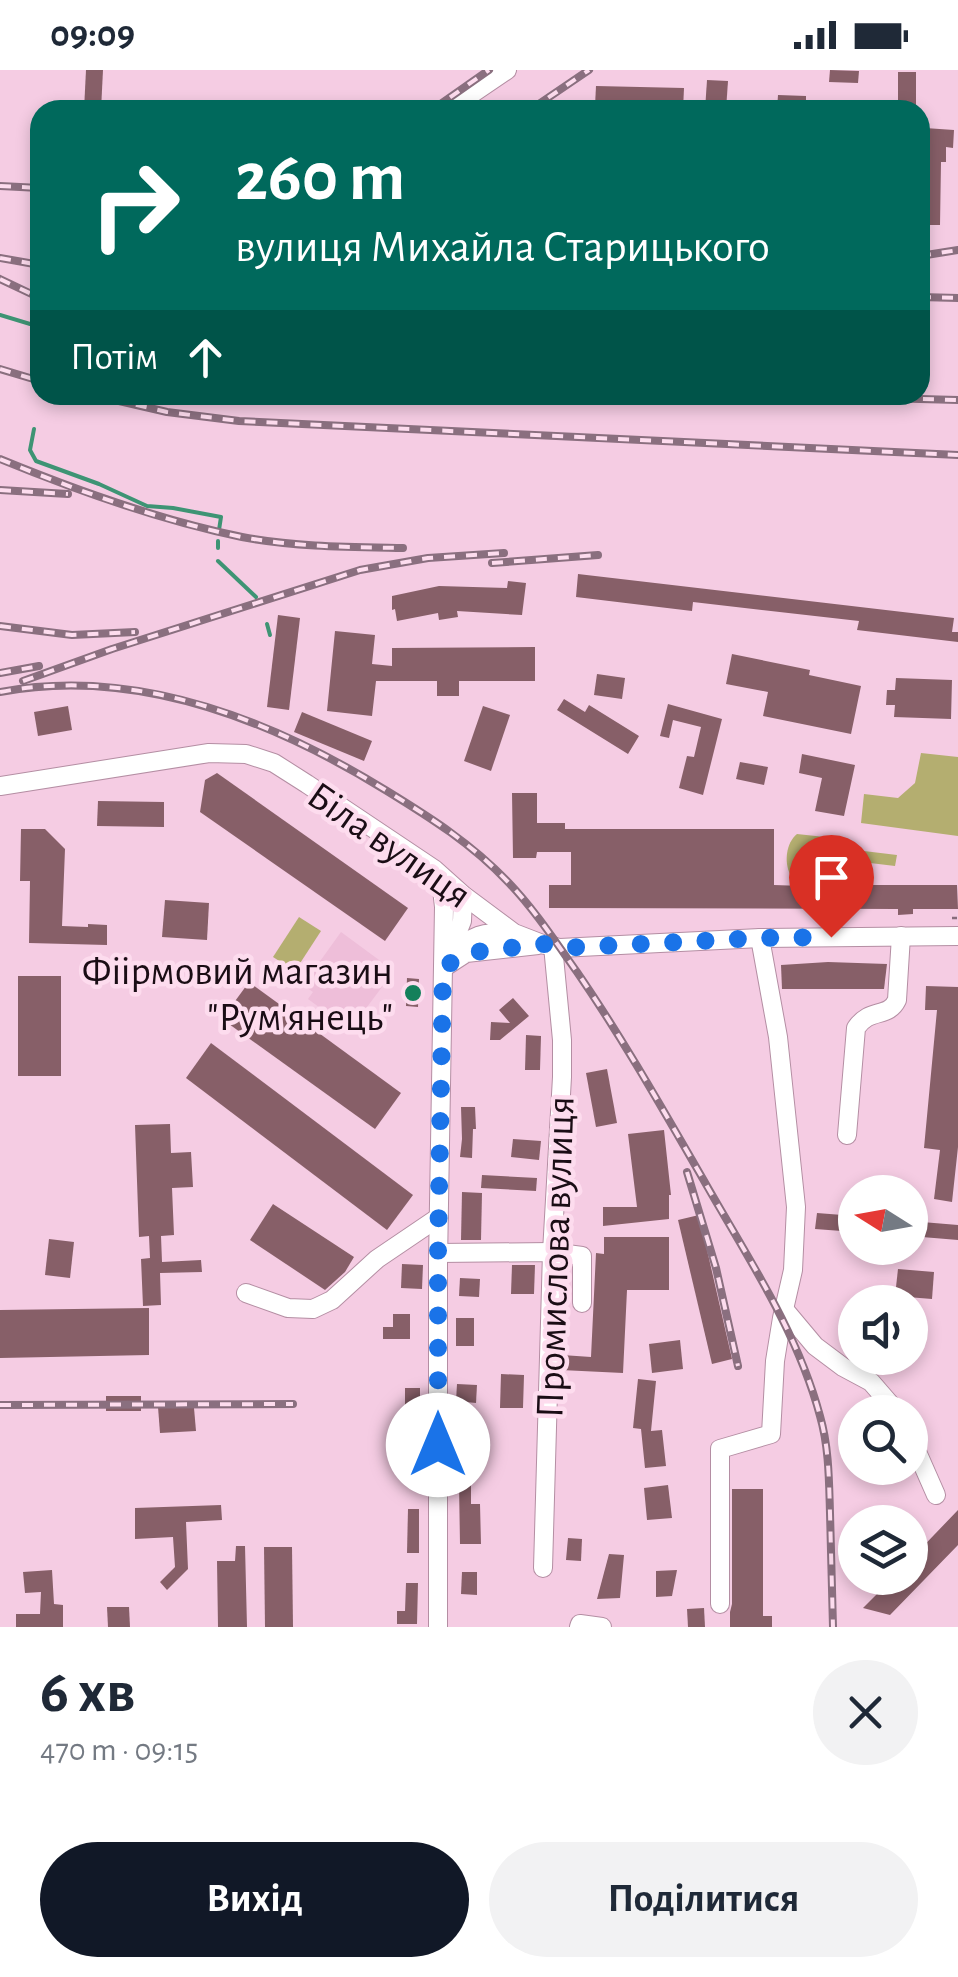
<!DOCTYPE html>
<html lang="uk">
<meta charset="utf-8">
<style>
body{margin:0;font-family:"Alegreya Sans",sans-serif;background:#f2f2f3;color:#1f2937;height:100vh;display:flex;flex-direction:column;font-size:38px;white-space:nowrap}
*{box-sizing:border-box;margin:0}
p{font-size:32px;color:#747a83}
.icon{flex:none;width:55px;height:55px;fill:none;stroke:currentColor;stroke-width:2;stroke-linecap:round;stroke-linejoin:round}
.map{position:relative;height:1557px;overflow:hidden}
.drawer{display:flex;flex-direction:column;background:#fff;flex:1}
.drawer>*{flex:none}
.hud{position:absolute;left:30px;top:30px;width:900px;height:305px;border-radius:30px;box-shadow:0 5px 15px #0003;background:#00695c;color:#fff;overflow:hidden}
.needle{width:65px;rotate:281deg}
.buttons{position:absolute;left:838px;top:1105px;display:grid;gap:20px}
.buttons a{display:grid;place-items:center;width:90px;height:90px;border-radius:50%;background:#fff;box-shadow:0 5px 15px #0003;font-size:50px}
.pin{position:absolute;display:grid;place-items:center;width:85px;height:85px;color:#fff;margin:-102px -42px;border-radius:50% 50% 50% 0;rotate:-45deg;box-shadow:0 0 10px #0007}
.pin .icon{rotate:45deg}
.me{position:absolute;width:110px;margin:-55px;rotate:0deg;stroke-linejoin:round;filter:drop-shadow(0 0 8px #0008)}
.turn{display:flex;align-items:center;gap:35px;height:210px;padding:0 40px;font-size:45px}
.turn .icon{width:130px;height:130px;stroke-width:2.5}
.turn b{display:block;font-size:70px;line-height:85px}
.then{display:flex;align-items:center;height:95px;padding:0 40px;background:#0003;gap:20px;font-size:38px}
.round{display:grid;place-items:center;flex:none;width:105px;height:105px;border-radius:52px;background:#f2f2f3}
.head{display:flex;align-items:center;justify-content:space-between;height:170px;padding:0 40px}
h1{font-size:60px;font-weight:700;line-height:75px}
.primary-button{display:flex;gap:20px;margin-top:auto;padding:20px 40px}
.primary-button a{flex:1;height:115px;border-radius:60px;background:#111827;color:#fff;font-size:40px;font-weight:700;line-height:115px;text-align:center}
.primary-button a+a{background:#f2f2f3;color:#1f2937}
.status{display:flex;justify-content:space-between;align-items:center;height:70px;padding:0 50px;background:#fff;direction:ltr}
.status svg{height:28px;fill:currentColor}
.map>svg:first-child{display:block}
.built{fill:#eebed9}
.green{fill:#b4ae70}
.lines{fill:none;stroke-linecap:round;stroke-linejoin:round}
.stream{stroke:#3e9474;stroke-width:4}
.building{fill:#875f68}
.minor-casing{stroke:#b48ea3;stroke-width:20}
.path{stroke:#876c7b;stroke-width:2.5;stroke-dasharray:5 8;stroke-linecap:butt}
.minor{stroke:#fff;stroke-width:18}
.rail-casing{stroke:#8a6f7f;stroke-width:8}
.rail{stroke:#fddcee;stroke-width:4;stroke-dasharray:11;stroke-linecap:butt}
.route{stroke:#1a73e8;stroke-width:18;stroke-dasharray:0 32.4}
.poi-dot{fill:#14805b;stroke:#fddcee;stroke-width:4}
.labels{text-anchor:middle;stroke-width:9;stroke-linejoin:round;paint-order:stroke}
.street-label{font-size:40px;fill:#1a0d15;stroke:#fddcee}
.poi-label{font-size:40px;fill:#1a0d15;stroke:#fddcee;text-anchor:end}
</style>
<div class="status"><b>09:09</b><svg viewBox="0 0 49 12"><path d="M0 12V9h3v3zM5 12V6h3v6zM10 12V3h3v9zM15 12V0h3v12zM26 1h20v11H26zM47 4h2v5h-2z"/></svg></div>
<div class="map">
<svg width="958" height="1557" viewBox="0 0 958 1557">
<rect width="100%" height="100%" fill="#f5cce3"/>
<!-- built -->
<polygon class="built" points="341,862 394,901 355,953 333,937 327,943 308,929 313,922 303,915"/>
<!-- green -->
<g class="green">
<polygon points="921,683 958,687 958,766 861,753 864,724 898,728 915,713"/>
<path d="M797,764l28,3 -3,42 -32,-5c-6,-12 -4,-31 7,-40z"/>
<polygon points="839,778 897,785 895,796 837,789"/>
<polygon points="299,847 321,861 295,901 273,887"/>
</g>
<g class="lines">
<!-- stream -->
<g class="stream">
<polyline points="0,245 40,257"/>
<polyline points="34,359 30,380 36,391 99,414 147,436 173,438 221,447 219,460"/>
<polyline points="218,478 218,471"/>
<polyline points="218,491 256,527"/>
<polyline points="267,554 270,565"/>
</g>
</g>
<!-- building -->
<g class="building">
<polygon points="86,0 103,0 101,40 84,40"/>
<polygon points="830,0 859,1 858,13 829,12"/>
<rect x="898" y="2" width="18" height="38"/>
<polygon points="707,10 728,11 726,40 705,40"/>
<polygon points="596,16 684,18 683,40 595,36"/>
<polygon points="778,25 806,26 806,37 795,36 795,40 777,40"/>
<polygon points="925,58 954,60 953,78 946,77 946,92 941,92 940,155 928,155 929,118 926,118"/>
<polygon points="578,504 954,548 952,562 958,562 958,572 857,560 859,551 693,532 692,541 576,527"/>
<polygon points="508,511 526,513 522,545 457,541 458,547 439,550 438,543 397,551 395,539 392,540 392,526 439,516 507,518"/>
<polygon points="278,545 300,548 289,640 267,637"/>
<polygon points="335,561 375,565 372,594 392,596 392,578 535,577 535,611 459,611 459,626 437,626 437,611 376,611 372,646 327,641"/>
<polygon points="732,584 810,600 809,605 861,616 851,664 763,646 768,622 726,614"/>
<polygon points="597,604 625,608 622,629 594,625"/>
<polygon points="896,608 952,610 951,649 894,647 895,635 886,635 887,620 895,620"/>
<polygon points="564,629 585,642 589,635 639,666 628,684 557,640"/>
<polygon points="668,634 722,649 703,725 679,718 687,686 694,687 701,657 673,650 669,668 660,666"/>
<polygon points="68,636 72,660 38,666 34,642"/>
<polygon points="483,636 510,645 491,701 464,691"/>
<polygon points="302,642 372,671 364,691 294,662"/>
<polygon points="802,684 855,695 844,746 815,741 822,708 799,703"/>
<polygon points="740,692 768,697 764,715 736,709"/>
<polygon points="217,703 408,838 385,871 200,742 205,710"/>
<polygon points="512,723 537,723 537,753 565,753 565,759 774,759 774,815 803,816 803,827 838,826 838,815 957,815 958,839 913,839 913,844 898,845 898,839 549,838 549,815 571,815 571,782 537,782 536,788 513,788"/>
<polygon points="98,731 164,732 164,757 97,756"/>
<polygon points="21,759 45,759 65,779 62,856 88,857 88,854 107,855 107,875 29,873 30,811 20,811"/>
<polygon points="165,830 209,833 207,870 162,867"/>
<polygon points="828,892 887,894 884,919 782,919 781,895"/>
<rect x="18" y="906" width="43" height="100"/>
<polygon points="407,908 419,909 418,937 406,936"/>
<polygon points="249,912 401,1023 375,1059 222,949"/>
<polygon points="926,916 958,917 958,1077 952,1132 934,1129 940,1080 924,1078 937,940 925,940"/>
<polygon points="513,928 529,946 500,970 490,970 491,952 510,953 499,940"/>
<polygon points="526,965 541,966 540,1000 525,1000"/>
<polygon points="211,973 413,1125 387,1160 186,1008"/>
<polygon points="607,999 617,1053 596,1057 586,1003"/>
<polygon points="461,1037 475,1037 476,1059 473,1059 472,1088 460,1087 462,1069"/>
<polygon points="170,1054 171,1083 191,1082 193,1117 172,1118 174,1165 161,1166 162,1192 201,1190 202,1202 160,1203 161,1235 143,1236 141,1189 150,1188 149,1166 139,1167 135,1055"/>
<polygon points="664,1060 671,1125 669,1125 669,1149 603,1156 603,1137 637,1137 628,1064"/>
<polygon points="513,1069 541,1071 539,1090 511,1087"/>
<polygon points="482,1105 537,1108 536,1121 481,1118"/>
<polygon points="462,1122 482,1123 481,1170 461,1170"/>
<polygon points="273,1134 354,1187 345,1202 325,1220 250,1170"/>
<polygon points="817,1143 855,1146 855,1162 815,1159"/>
<polygon points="699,1145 732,1289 712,1294 678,1150"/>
<polygon points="910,1151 958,1155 958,1170 910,1166"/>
<polygon points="604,1167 669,1167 669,1220 627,1220 623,1303 561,1300 562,1285 591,1287 596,1183 604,1184"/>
<polygon points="49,1169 74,1172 70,1208 45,1205"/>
<polygon points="402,1194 423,1195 422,1219 401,1218"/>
<polygon points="512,1195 535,1195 534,1224 511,1224"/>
<polygon points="898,1199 934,1202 932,1229 895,1226"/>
<polygon points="460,1208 480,1209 479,1227 459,1226"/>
<polygon points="149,1238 149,1285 0,1288 0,1240"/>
<polygon points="393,1244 410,1244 410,1269 383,1269 383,1257 393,1257"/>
<rect x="456" y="1248" width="18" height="28"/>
<polygon points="680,1270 683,1299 652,1303 649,1274"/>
<polygon points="501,1304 524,1305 523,1338 500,1338"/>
<polygon points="638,1309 656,1311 651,1361 662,1360 666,1396 645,1398 641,1359 633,1358"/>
<polygon points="457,1314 477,1315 476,1333 456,1331"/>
<rect x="405" y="1318" width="15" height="23"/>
<rect x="106" y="1326" width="35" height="15"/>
<polygon points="158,1337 194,1338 196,1361 160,1363"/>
<polygon points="458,1354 482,1355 481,1384 471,1384 471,1434 480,1434 481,1474 460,1474"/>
<polygon points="668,1415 672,1448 647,1450 644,1418"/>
<polygon points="732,1419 763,1419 763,1546 772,1546 772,1557 730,1557 730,1542 732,1534"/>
<polygon points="221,1435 222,1450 186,1452 188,1499 167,1520 160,1512 175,1497 173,1467 135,1469 135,1438"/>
<polygon points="408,1439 419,1439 419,1483 407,1483"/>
<polygon points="958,1440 958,1475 890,1545 863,1538 893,1508 910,1508 910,1490"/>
<polygon points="568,1468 582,1469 581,1491 566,1490"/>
<polygon points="236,1476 245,1476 247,1557 218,1557 217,1491 235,1491"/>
<polygon points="264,1477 292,1477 293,1557 265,1557"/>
<polygon points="609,1484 624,1485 620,1528 597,1529"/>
<polygon points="52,1500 54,1534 63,1535 63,1557 16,1557 16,1544 40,1544 41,1522 25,1523 23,1502"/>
<polygon points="677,1500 672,1526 656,1527 656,1501"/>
<polygon points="462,1502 477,1502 477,1525 461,1524"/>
<polygon points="406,1513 418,1513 417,1554 397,1554 397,1541 405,1541"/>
<polygon points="107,1537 129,1537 130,1557 108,1557"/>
<polygon points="704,1538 705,1557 688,1557 687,1539"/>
</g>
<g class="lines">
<!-- minor casing -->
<g class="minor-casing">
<g id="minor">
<polyline points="448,40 507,0"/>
<polyline points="0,716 209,683 246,684 274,693 307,714 434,799 463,825 514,863 545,875 560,878 760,868 958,866"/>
<polyline points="436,804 442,819 444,837 438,1193 438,1557"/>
<polyline points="449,884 462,851 463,825"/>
<path d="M453,886c20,-24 31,-23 60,-23"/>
<polyline points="443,898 466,883 538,875"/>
<path d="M847,1065l9,-107c14,-21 32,-9 41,-28l4,-64"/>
<polyline points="438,1183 552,1182 582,1186 582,1233"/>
<polyline points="246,1223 288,1238 313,1239 332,1230 377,1189 439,1147"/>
<polyline points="784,1239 815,1276 843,1297 871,1312 897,1342"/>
<polyline points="910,1366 936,1425"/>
<polyline points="543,1498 552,1182 562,1007 562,970 553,876"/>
<polyline points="720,1534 720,1379 771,1364 775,1291 782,1248 793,1200 796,1137 778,967 760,868"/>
<polyline points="579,1557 580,1554 602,1557"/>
</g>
</g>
<!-- path -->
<polyline class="path" points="952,848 958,848"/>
<!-- minor -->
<use href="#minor" class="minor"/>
<!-- rail casing -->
<g class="rail-casing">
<g id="rail">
<polyline points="432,40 489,0"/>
<polyline points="530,40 589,0"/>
<polyline points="0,116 40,118"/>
<polyline points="920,186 958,180"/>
<polyline points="0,188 40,195"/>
<polyline points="0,209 40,228"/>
<polyline points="920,227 958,228"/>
<polyline points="0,299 40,311"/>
<polyline points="93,325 167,342 239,351 958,385"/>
<polyline points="769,325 958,330"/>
<path d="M0,389c78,32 159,61 242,78 53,10 108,10 161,11"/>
<polyline points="0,420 68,424"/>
<polyline points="492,493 598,485"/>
<polyline points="0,556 72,565 135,562"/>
<polyline points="0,603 39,596"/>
<polyline points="23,611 112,579 360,500 428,488 504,483"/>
<path d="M0,622c137,-26 272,28 387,99 44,27 85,53 121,91 26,27 47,59 69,90 46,67 85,136 126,207 43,76 94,151 117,237 9,31 9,65 10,97 1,38 2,76 3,114"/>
<polyline points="687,1102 716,1198 738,1296"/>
<polyline points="0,1335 293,1334"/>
</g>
</g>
<!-- rail -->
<use href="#rail" class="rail"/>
</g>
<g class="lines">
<!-- route -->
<polyline class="route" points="438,1375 438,1183 443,898 466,883 545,874 560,878 760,868 831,867"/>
</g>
<!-- markers -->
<circle class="poi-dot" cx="413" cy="923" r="10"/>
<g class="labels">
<!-- street labels -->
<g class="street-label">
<text transform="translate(390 774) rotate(35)" y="14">Біла вулиця</text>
<text transform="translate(554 1187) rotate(-88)" y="14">Промислова вулиця</text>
</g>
<!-- poi labels -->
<g class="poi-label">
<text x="393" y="914">Фіірмовий магазин<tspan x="393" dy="46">"Рум'янець"</tspan></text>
</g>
</g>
</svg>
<div class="buttons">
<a><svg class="needle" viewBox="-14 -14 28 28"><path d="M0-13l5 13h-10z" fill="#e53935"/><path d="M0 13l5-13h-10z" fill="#747a83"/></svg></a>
<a><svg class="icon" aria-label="sound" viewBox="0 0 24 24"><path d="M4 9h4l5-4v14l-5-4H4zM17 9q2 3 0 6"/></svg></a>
<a><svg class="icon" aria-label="search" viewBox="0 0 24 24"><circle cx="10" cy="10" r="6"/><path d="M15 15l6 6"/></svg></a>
<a><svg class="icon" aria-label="layers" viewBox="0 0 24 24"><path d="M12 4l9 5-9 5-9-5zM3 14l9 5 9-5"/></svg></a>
</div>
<div class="pin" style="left:831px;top:867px;background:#d93025"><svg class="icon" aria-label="arrive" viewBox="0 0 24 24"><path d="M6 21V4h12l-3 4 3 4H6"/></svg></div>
<svg class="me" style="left:438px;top:1375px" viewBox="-20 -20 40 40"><circle r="19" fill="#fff"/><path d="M0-13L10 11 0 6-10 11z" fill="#1a73e8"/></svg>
<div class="hud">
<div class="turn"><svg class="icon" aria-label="right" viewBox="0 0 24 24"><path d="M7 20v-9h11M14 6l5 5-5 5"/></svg><div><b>260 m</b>вулиця Михайла Старицького</div></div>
<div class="then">Потім<svg class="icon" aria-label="ahead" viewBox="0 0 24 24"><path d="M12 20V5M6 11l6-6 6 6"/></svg></div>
</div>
</div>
<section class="drawer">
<div class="head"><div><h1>6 хв</h1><p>470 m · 09:15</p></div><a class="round"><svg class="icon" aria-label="close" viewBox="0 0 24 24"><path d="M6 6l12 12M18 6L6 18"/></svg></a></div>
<div class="primary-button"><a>Вихід</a><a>Поділитися</a></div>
</section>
